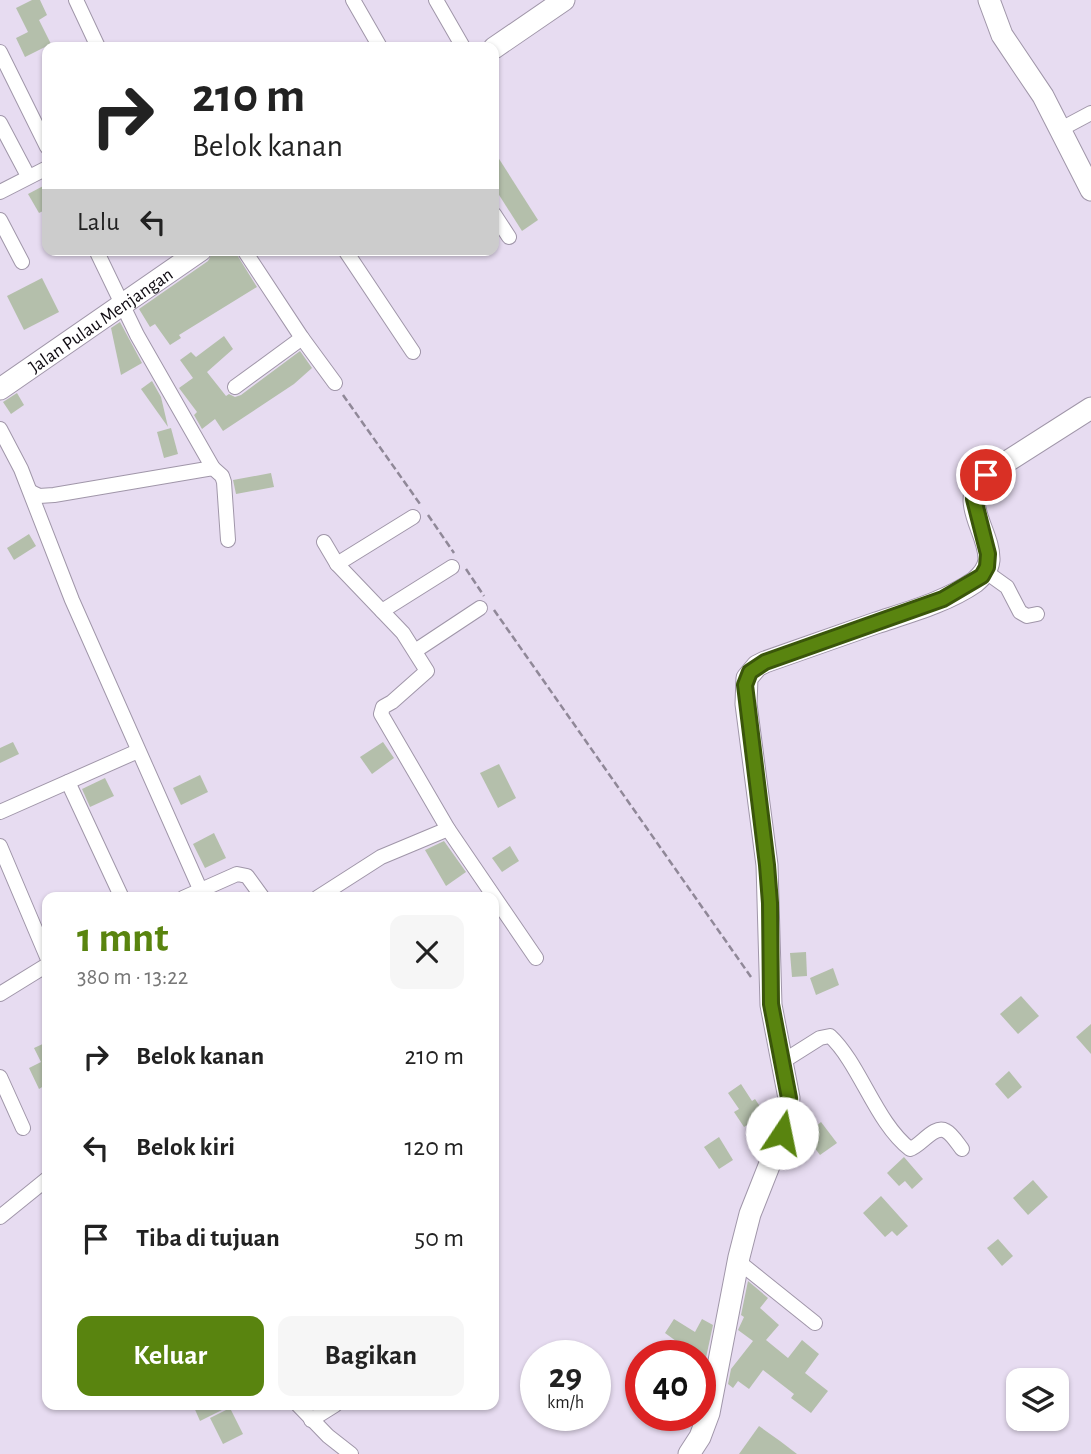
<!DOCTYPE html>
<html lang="id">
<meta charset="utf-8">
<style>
body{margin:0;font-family:"Alegreya Sans",sans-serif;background:#f6f6f6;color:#222;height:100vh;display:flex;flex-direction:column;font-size:26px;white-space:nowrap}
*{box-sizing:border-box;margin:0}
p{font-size:23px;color:#767676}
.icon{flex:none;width:38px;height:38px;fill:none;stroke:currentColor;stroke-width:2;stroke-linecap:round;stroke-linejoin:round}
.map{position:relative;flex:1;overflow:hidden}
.sheet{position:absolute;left:42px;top:892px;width:457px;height:518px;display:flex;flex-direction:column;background:#fff;border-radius:14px;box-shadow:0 2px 5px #0004}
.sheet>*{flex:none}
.hud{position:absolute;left:42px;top:42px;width:457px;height:214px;border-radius:14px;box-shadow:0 2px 5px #0004;background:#fff;color:#222;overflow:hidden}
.buttons{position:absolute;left:1006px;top:1368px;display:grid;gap:14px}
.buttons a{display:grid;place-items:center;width:63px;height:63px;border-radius:14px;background:#fff;box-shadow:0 2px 5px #0004;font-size:35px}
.speed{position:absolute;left:520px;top:1340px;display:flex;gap:14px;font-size:35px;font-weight:700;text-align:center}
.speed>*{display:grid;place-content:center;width:91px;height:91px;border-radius:50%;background:#fff;box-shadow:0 2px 5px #0004;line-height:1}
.speed small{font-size:18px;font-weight:400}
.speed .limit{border:10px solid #d22;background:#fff;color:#111}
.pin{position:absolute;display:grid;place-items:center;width:60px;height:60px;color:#fff;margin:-30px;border:4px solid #fff;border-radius:50%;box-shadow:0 2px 7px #0007}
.me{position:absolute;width:77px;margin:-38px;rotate:11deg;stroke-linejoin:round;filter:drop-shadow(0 0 5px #0008)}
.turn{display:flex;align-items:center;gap:24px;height:147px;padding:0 35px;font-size:32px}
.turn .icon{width:91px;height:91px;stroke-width:2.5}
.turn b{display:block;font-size:49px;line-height:60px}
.then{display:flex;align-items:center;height:66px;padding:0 35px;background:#0003;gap:14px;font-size:26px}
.round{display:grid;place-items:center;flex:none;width:74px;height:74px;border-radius:14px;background:#f6f6f6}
.headline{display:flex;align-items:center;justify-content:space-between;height:119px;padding:0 35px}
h1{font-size:42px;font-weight:700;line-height:52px;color:#59840f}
.button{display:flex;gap:14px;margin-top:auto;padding:14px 35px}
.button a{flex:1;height:80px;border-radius:14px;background:#59840f;color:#fff;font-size:28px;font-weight:700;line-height:80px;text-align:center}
.button a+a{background:#f6f6f6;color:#222}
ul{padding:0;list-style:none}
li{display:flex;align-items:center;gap:21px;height:91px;padding:0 35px}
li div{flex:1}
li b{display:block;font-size:26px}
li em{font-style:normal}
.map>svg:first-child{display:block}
.building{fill:#b4bfab}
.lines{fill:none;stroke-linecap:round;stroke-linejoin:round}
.street-casing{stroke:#a096a9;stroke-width:16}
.secondary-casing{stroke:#a096a9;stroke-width:23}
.path{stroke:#908898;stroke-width:2.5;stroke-dasharray:7 3.5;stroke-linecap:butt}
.street{stroke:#fff;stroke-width:14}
.secondary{stroke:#fff;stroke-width:21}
.route-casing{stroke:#3a560a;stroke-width:18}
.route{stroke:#59840f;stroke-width:12}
.labels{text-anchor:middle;stroke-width:5;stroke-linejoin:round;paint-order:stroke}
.street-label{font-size:19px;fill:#0e0a11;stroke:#f4e9ff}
</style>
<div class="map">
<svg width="1091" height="1454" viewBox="0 0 1091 1454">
<rect width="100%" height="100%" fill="#e7dcf1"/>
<!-- building -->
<g class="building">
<polygon points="32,0 40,0 47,15 39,20 51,44 25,57 16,38 28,32 16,8"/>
<polygon points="494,151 538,220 522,231 494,187"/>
<polygon points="47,184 47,209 39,213 28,194"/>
<polygon points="214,250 234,250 257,287 179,335 181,338 170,345 155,324 150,327 139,309 208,261"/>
<polygon points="42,278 59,312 24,330 7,296"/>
<polygon points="120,322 142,363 121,375 111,328"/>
<polygon points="224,336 233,349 207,372 226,396 229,394 235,397 241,395 300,351 312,368 294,384 223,431 215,419 202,429 194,415 197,412 179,388 193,378 180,360 191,352 196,357"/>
<polygon points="152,381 161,397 168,427 141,389"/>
<polygon points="17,393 24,405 11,414 3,402"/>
<polygon points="171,428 178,454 164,458 157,432"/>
<polygon points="271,473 274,487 236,494 233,480"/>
<polygon points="29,534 36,546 14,560 7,548"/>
<polygon points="13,742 19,754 0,763 0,748"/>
<polygon points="383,742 394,758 372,774 360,757"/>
<polygon points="499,764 516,798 498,808 480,773"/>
<polygon points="200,775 208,792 181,805 173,788"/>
<polygon points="105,778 114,796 90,807 82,789"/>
<polygon points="214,833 226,858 205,868 193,844"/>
<polygon points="444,841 466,872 446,886 425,850"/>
<polygon points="510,846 519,861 502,872 492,858"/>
<polygon points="806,952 807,976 792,977 790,953"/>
<polygon points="833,968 839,985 816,995 810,978"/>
<polygon points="1021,996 1039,1016 1018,1034 1000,1014"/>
<polygon points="1091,1024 1091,1054 1076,1037"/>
<polygon points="47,1042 47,1084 39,1089 29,1068 41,1062 34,1048"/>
<polygon points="1009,1071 1022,1087 1008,1099 995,1084"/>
<polygon points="741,1084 752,1101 755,1099 765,1114 744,1127 734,1112 739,1109 728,1093"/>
<polygon points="821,1122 837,1143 820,1155 805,1135"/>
<polygon points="719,1137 733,1160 719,1169 704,1147"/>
<polygon points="904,1157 923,1179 912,1189 905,1181 899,1186 887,1173"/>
<polygon points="1033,1180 1048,1197 1028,1215 1013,1198"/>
<polygon points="881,1196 908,1226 897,1236 892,1231 885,1237 863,1213"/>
<polygon points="998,1239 1013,1256 1002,1266 987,1248"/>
<polygon points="748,1281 768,1298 760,1308 779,1325 766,1340 788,1358 802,1340 819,1354 805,1373 828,1391 811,1413 791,1398 794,1394 763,1370 749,1389 738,1381 733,1388 728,1384 731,1369 753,1341 738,1330 744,1317 741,1315"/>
<polygon points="674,1319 695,1332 702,1319 713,1325 704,1367 700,1376 700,1356 668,1356 676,1341 665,1333"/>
<polygon points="193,1405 232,1405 200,1421"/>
<polygon points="230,1408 243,1434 223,1444 210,1418"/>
<polygon points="759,1426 780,1441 797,1454 739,1454"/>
</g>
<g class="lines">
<!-- street casing -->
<g class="street-casing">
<g id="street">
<polyline points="76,0 98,47"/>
<polyline points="353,0 380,47"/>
<polyline points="436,0 463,47"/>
<polyline points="0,52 47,147"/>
<polyline points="0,123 28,176"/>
<polyline points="1061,129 1091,113"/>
<polyline points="0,192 47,168"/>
<polyline points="494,214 509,237"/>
<polyline points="0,220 22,262"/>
<polyline points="96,250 137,335 213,468"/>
<polyline points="244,250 302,338 335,383"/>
<polyline points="345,250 413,352"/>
<polyline points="235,387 302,338"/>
<polyline points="0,429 21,469 72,600 204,898"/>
<polyline points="31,492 39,496 54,495 213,468 222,476 224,482 228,540"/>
<polyline points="324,542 337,564 403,633 427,671 392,702 383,707 381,714 448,829 536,958"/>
<polyline points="337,564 413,517"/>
<polyline points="986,572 1007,587 1020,612 1027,616 1037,614"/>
<polyline points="382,611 452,567"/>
<polyline points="415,651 480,608"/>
<polyline points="68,782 122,898"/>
<polyline points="0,812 138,751"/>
<polyline points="0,846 47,957"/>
<polyline points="183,898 237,874 247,876 263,898"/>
<polyline points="317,898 381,857 448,829"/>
<polyline points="0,994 47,965"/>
<path d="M782,1062l38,-24 10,-2c30,28 46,87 80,113 11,-3 24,-25 36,-18 6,3 12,13 16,18"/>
<polyline points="0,1077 23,1128"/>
<polyline points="0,1217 47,1179"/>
<polyline points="739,1262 815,1323"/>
<polyline points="298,1405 328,1436 351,1454"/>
<polyline points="311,1420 335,1405"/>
</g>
</g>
<!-- secondary casing -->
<g class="secondary-casing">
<g id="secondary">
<polyline points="989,0 1002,35 1043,96 1091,190"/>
<polyline points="494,48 564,0"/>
<path id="s1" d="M0,389l201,-139"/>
<path d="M689,1454l11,-17 9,-24 30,-156 11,-43 32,-81 5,-16 2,-19 -18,-93 -4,-140 -21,-161 1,-26 10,-12 8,-4c37,-13 74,-26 111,-39 33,-11 70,-21 99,-41 7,-6 13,-12 14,-22 1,-29 -32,-59 -3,-85l105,-67"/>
</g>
</g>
<!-- path -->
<g class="path">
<polyline points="343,395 420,504"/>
<polyline points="428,515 454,553"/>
<polyline points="466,569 484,596"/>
<polyline points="494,610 751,977"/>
</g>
<!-- street -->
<use href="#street" class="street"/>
<!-- secondary -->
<use href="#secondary" class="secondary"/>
</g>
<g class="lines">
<!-- route casing -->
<g class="route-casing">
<polyline id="route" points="782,1133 787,1117 789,1098 771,1004 770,903 767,865 745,685 750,672 765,662 943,599 982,576 987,567 988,554 974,499 977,483 986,475"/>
</g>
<!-- route -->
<use href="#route" class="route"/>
</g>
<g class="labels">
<!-- street labels -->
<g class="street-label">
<text dy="7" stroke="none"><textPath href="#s1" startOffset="122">Jalan Pulau Menjangan</textPath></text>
</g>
</g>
</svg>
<div class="buttons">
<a><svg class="icon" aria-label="layers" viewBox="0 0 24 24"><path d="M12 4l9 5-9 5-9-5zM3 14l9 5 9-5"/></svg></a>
</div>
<div class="speed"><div>29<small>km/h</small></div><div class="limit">40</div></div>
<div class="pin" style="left:986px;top:475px;background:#d93025"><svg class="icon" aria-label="arrive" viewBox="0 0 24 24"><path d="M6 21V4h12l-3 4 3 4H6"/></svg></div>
<svg class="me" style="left:782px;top:1133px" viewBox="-20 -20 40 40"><circle r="19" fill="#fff"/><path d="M0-13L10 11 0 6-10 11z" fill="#59840f"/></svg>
<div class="hud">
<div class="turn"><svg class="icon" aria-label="right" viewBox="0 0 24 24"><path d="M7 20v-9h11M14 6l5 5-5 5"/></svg><div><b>210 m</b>Belok kanan</div></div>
<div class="then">Lalu<svg class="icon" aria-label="left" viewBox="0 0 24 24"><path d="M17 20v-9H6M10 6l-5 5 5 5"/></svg></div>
</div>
<section class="sheet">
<div class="headline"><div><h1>1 mnt</h1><p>380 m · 13:22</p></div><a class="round"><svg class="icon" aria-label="close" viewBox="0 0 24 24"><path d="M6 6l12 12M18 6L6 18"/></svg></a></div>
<ul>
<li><svg class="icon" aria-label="right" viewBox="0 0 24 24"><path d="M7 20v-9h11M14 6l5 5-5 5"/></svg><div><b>Belok kanan</b></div><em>210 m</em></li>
<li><svg class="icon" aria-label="left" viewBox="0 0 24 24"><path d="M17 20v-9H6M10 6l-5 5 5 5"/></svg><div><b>Belok kiri</b></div><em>120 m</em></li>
<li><svg class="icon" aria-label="arrive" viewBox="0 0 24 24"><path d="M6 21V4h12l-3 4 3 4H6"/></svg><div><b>Tiba di tujuan</b></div><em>50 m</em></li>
</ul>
<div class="button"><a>Keluar</a><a>Bagikan</a></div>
</section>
</div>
